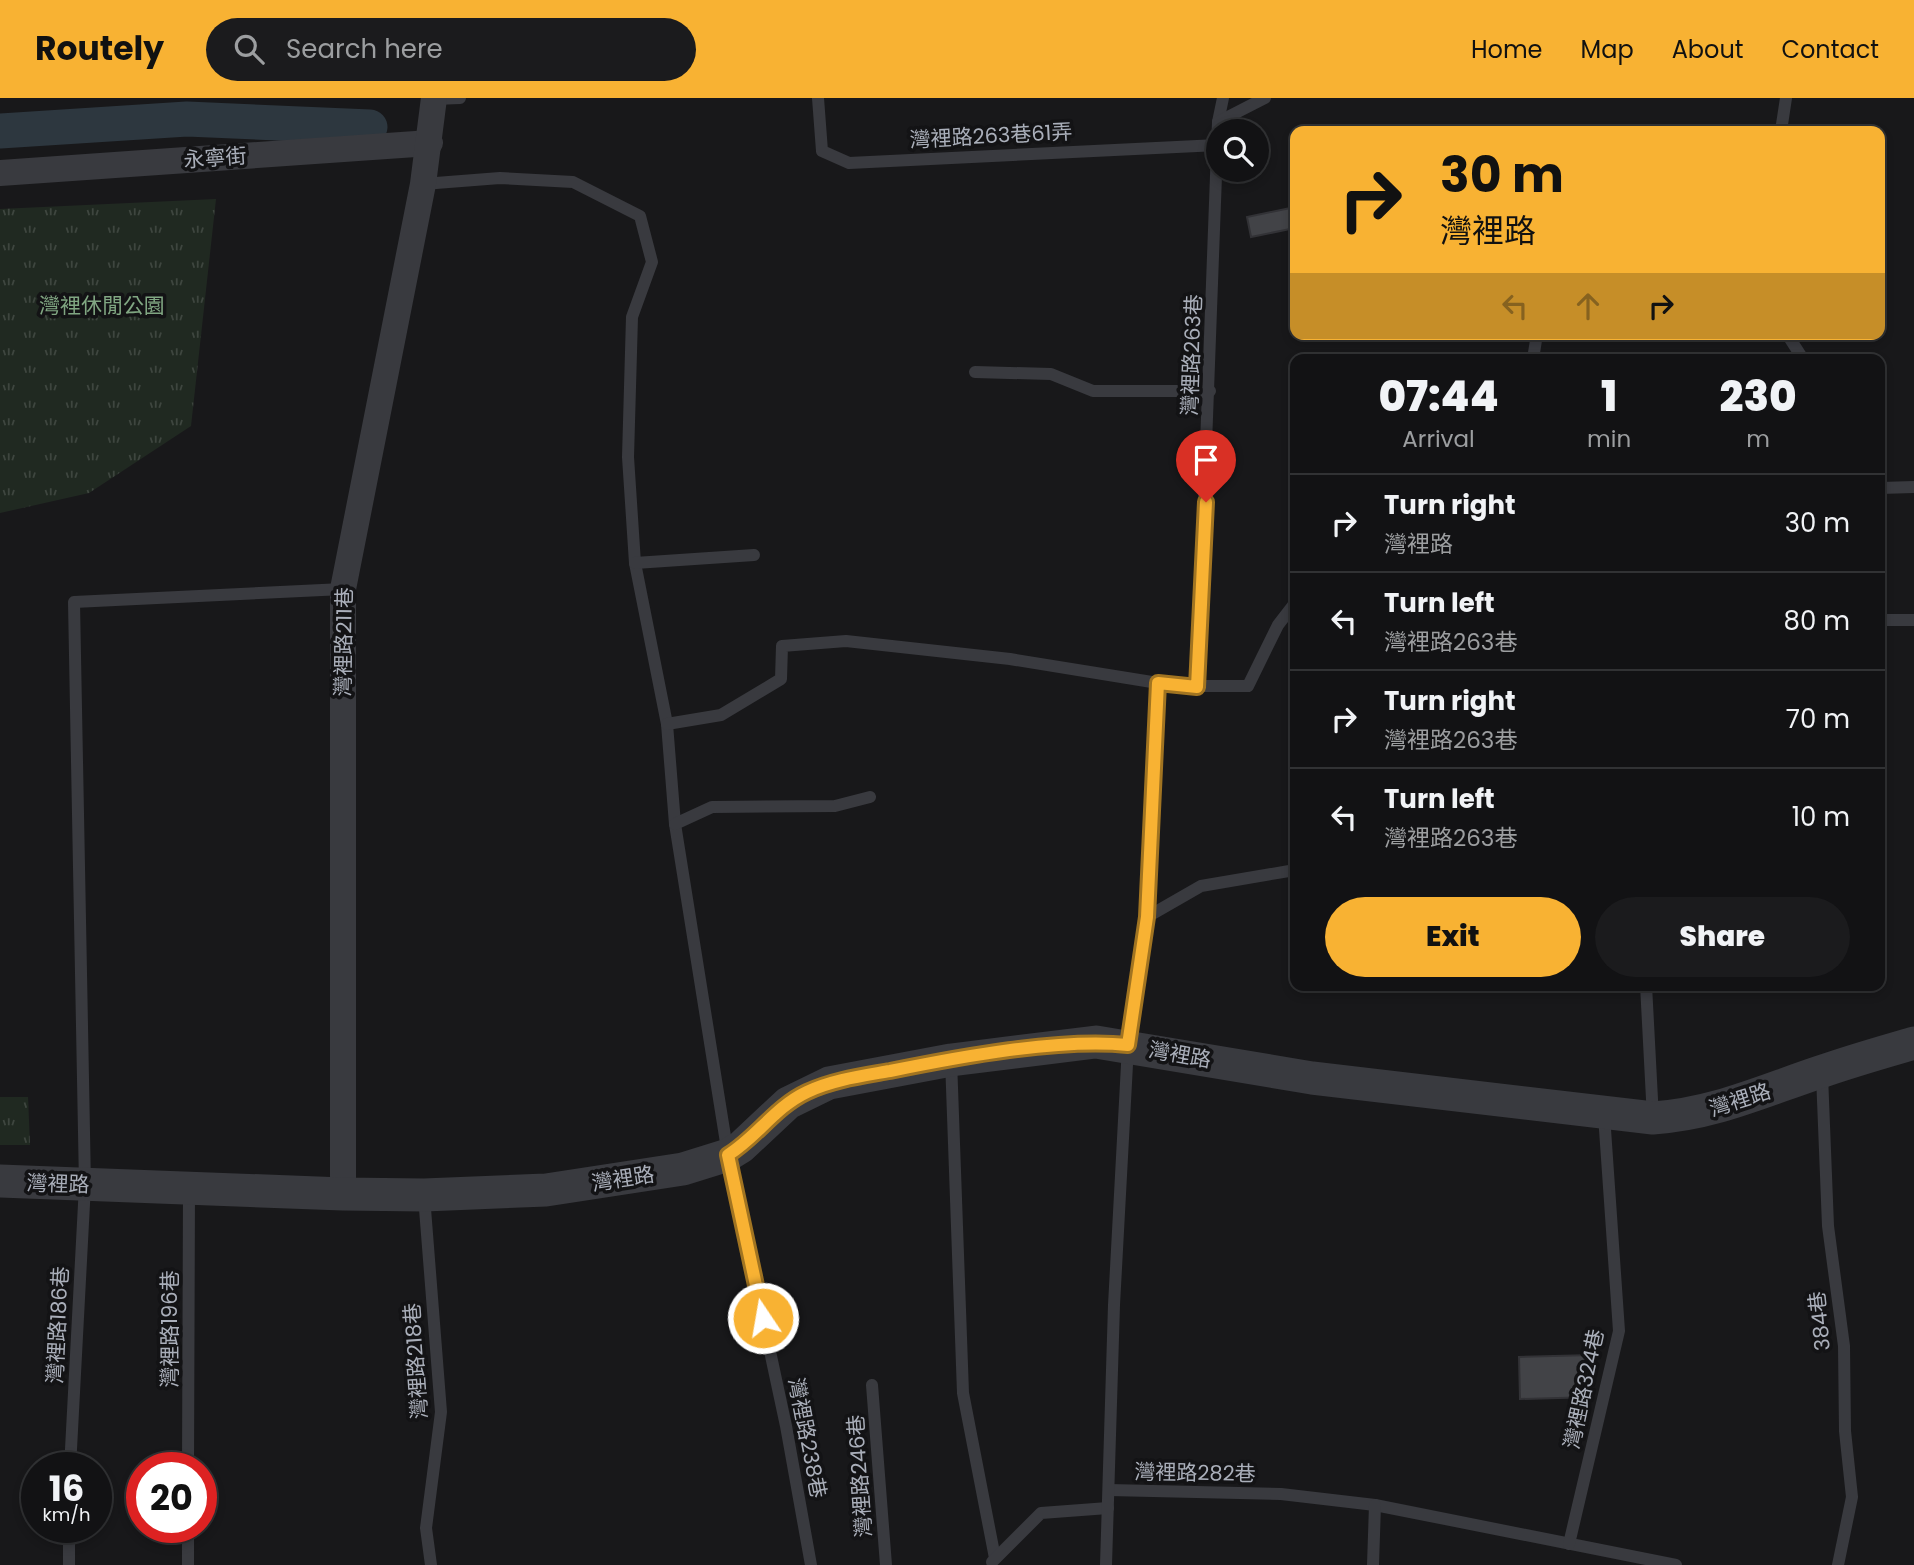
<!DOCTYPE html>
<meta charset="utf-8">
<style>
body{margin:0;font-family:Poppins,"Noto Sans TC",sans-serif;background:#1b1b1d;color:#f1f3f6;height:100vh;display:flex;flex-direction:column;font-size:26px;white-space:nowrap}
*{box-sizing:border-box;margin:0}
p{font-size:23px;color:#9c9ea0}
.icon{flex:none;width:38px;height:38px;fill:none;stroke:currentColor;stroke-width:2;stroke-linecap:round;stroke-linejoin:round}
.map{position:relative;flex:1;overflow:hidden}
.details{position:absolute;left:1290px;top:256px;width:595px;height:637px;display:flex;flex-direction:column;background:#121214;border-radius:14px;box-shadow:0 4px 10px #0003,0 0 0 2px #313234}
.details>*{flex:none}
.banner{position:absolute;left:1290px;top:28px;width:595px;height:214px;border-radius:14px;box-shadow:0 4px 10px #0003,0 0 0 2px #313234;background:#f8b233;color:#111;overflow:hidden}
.fabs{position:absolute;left:1206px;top:21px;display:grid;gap:14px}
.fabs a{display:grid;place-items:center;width:63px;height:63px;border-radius:50%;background:#121214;box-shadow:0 4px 10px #0003,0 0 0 2px #313234;font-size:35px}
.speed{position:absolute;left:21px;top:1354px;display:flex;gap:14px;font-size:35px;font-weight:700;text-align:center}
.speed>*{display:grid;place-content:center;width:91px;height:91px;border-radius:50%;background:#121214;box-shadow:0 4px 10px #0003,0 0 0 2px #313234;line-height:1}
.speed small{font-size:18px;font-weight:400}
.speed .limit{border:10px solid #d22;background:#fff;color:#111}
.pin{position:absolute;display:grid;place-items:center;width:60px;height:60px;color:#fff;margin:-72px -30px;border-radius:50% 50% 50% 0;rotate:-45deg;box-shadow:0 0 7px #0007}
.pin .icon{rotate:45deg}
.me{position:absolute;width:77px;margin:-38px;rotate:348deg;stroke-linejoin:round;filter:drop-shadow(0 0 5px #0008)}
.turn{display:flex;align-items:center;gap:24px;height:147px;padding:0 35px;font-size:32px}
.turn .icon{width:91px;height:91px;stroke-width:2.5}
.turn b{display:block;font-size:49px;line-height:60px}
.lanes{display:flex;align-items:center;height:66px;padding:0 35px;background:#0003;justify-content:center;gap:35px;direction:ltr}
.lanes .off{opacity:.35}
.eta{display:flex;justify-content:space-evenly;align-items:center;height:119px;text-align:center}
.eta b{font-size:42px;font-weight:800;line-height:49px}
.cta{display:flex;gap:14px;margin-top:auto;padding:14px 35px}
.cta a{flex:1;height:80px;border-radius:42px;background:#f8b233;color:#111;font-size:28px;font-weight:800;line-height:80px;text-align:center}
.cta a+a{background:#1b1b1d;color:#f1f3f6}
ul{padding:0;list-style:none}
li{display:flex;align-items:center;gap:21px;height:98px;padding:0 35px;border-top:2px solid #313234}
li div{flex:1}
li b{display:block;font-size:26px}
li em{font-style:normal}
header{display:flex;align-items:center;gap:42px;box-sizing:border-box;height:98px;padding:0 35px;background:#f8b233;color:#111}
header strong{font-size:33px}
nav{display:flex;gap:38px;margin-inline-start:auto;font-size:24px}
.search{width:490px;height:63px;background:#1b1b1d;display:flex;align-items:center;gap:18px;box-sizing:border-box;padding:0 24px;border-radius:38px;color:#9c9ea0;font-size:26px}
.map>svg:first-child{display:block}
.park{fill:url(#park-tufts)}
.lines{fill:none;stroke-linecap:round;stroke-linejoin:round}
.canal{stroke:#2d373f;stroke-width:35}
.building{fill:#424347;stroke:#323236;stroke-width:2}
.service{stroke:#393a3f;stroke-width:12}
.minor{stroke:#393a3f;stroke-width:26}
.tertiary{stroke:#393a3f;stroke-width:33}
.route-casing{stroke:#a17421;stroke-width:18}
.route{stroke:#f8b233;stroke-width:12}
.labels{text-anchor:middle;stroke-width:7;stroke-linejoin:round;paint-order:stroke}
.street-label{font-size:21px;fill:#aaafba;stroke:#131315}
.park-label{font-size:21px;fill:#80a682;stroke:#131315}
</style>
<header>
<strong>Routely</strong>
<div class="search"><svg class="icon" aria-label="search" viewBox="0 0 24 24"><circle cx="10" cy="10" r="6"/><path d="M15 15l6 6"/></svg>Search here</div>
<nav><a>Home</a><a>Map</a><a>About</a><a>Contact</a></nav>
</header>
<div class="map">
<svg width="1914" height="1467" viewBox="0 0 1914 1467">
<defs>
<pattern id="park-tufts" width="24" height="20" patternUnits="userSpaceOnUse" patternTransform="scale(1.75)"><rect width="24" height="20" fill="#202921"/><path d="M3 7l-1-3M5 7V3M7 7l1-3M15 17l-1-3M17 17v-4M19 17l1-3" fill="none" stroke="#3e463f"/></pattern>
</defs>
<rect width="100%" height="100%" fill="#18181a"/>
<!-- park -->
<g class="park">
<polygon points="216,101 191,328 89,395 0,415 0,111"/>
<polygon points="0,999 28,999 30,1047 0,1047"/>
</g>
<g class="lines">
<!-- canal -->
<polyline class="canal" points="0,33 187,21 370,29"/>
</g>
<!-- building -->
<g class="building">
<polygon points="1295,109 1295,130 1251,139 1247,119"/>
<polygon points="1592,1257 1593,1299 1520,1301 1519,1259"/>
</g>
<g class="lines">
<!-- service -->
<g class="service">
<polyline points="818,0 822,53 849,65 1218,47"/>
<polyline points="434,1 460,0"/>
<polyline points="1218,24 1223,0"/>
<polyline points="1781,33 1786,0"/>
<polyline points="423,86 500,80 573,84 640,118 652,164 632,219 628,359 635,465 667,626 675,726 728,1057 786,1328 811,1467"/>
<polyline points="1787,236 1803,261"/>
<polyline points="1533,261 1537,236"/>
<polyline points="975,274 1051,276 1093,293 1210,293"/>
<polyline points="1880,390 1914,389"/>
<polyline points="635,465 754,457"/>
<polyline points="1880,522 1914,522"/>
<polyline points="1197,588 1248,588 1278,527 1295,505"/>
<polyline points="667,626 721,617 781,581 782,548 846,543 1010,561 1158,585"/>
<polyline points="675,726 712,709 835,708 870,699"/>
<polyline points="1147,819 1201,788 1295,772"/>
<polyline points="1646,887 1653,1020"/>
<polyline points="951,962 963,1295 995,1460"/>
<polyline points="1822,977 1828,1128 1844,1248 1845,1333 1852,1399 1838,1467"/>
<polyline points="424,1098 441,1314 426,1430 431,1467"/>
<polyline points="872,1287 886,1467"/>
<polyline points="70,1370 85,1087 74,504 343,491"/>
<polyline points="188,1370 189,1092"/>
<polyline points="1109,1392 1281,1396 1375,1407 1676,1467"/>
<polyline points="1569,1446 1619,1233 1604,1017"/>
<polyline points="992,1464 1041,1415 1108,1410"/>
<polyline points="69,1467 69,1430"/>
<polyline points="188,1467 188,1430"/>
<polyline points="1106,1467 1114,1207 1128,948 1147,819 1158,585 1197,588 1218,24 1265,0"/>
<polyline points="1373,1467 1375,1407"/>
</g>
<!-- minor -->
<g class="minor">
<polyline points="0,75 430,45"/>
<polyline points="343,1096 343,491 423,86 434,0"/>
</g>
<!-- tertiary -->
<path class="tertiary" d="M0,1083l343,13 81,1 122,-5 137,-21 45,-14 13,-8 47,-44 41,-20 122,-23 145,-18 216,36 341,40c61,-4 110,-27 167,-46 31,-11 63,-20 94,-29"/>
</g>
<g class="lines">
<!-- route casing -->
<g class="route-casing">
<path id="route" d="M763,1220l-35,-163c29,-18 47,-48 79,-63 25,-12 55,-16 83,-21 69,-14 169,-33 238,-26l19,-128 11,-234 39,4 9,-185"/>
</g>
<!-- route -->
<use href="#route" class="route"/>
</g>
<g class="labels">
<!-- street labels -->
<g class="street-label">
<text transform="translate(991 38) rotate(-3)" y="7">灣裡路263巷61弄</text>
<text transform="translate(215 60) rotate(-4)" y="7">永寧街</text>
<text transform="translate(1192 257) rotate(-88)" y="7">灣裡路263巷</text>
<text transform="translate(344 544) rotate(-89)" y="7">灣裡路211巷</text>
<text transform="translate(1180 957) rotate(10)" y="7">灣裡路</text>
<text transform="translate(1740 1002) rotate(-18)" y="7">灣裡路</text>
<text transform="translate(623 1081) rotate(-9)" y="7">灣裡路</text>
<text transform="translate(58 1086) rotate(2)" y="7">灣裡路</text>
<text transform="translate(1820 1223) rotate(-96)" y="7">384巷</text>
<text transform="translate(58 1227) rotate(-87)" y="7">灣裡路186巷</text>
<text transform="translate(170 1231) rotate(-90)" y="7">灣裡路196巷</text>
<text transform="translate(416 1263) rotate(-94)" y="7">灣裡路218巷</text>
<text transform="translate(1584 1291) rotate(-78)" y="7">灣裡路324巷</text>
<text transform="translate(807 1340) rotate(79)" y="7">灣裡路238巷</text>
<text transform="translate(1195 1375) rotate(1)" y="7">灣裡路282巷</text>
<text transform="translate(860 1378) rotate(-94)" y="7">灣裡路246巷</text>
</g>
<!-- park labels -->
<g class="park-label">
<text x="102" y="215">灣裡休閒公園</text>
</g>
</g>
</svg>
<div class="fabs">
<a><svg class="icon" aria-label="search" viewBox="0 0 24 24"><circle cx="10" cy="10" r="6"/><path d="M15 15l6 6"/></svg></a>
</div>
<div class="speed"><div>16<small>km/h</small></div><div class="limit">20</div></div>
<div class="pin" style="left:1206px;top:404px;background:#d93025"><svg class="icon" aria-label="arrive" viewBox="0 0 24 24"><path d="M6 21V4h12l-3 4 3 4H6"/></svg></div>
<svg class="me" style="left:763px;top:1220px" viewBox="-20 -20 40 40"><circle r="17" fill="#f8b233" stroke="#fff" stroke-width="3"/><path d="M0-11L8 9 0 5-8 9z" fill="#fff"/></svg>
<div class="banner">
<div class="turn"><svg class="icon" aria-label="right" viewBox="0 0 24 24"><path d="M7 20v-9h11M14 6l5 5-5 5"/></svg><div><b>30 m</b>灣裡路</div></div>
<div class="lanes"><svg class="icon off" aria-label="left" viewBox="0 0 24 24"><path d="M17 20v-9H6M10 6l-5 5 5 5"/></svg><svg class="icon off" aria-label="ahead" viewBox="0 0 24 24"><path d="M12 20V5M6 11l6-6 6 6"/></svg><svg class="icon" aria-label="right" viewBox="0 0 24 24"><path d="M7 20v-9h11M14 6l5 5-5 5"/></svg></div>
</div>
<section class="details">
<div class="eta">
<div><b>07:44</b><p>Arrival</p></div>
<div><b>1</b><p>min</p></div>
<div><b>230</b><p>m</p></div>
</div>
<ul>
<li><svg class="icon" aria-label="right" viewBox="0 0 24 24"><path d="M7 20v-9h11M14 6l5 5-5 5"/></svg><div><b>Turn right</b><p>灣裡路</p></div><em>30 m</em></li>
<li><svg class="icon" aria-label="left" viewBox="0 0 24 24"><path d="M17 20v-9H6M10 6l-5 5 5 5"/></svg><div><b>Turn left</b><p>灣裡路263巷</p></div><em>80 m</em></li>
<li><svg class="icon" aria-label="right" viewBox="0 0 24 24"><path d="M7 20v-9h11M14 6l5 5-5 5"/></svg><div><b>Turn right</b><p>灣裡路263巷</p></div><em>70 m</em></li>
<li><svg class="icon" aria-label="left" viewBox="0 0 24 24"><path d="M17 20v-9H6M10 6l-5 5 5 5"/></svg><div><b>Turn left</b><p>灣裡路263巷</p></div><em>10 m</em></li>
</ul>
<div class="cta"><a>Exit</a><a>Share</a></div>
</section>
</div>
